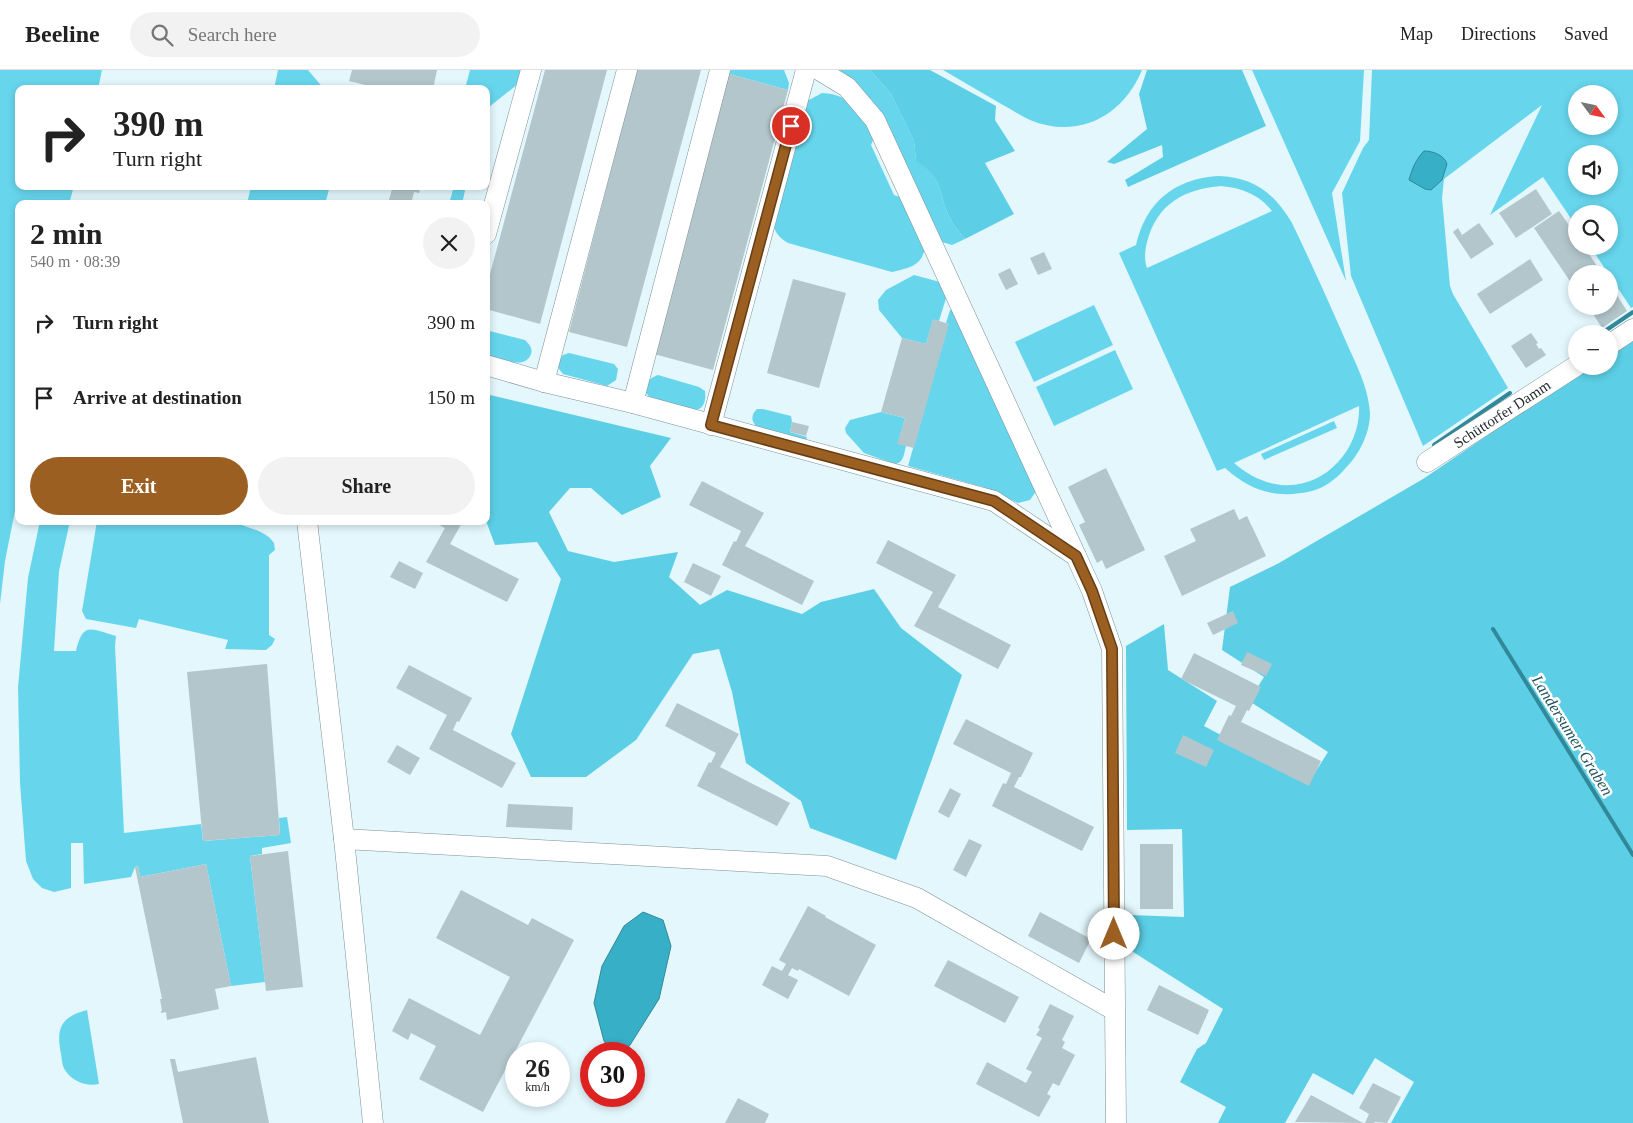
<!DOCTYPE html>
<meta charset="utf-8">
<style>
body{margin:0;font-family:"Times New Roman",serif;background:#f2f2f2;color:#222;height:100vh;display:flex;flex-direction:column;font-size:19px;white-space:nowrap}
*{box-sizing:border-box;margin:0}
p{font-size:16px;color:#767676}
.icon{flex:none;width:28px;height:28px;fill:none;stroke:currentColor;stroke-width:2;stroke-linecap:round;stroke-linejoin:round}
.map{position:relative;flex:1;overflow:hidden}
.side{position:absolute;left:15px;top:130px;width:475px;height:325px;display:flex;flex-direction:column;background:#fff;border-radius:10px;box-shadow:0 2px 8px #0003}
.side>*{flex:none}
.banner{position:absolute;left:15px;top:15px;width:475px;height:105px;border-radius:10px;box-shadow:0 2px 8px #0003;background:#fff;color:#222;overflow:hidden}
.needle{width:32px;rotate:123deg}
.tools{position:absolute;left:1568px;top:15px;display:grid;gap:10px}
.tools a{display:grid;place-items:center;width:50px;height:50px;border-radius:50%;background:#fff;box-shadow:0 2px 8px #0003;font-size:25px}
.speed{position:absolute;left:505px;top:972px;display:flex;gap:10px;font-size:25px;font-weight:700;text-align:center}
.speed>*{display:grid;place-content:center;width:65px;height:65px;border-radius:50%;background:#fff;box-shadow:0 2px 8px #0003;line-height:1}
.speed small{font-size:12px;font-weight:400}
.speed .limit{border:8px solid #d22;background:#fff;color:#111}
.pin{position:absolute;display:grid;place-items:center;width:42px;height:42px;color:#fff;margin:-21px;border:2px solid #fff;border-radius:50%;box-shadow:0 1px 5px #0007}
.me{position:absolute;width:55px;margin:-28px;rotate:0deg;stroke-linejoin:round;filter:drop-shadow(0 0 4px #0008)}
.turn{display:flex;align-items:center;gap:18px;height:105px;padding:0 15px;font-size:22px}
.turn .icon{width:65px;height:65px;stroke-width:2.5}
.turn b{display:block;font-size:35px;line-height:42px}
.round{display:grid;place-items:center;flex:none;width:52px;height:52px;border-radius:26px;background:#f2f2f2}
.headline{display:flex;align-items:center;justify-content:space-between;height:85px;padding:0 15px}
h1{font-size:30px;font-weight:700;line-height:38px}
.cta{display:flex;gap:10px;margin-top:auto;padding:10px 15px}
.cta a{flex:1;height:58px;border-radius:30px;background:#9b6021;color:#fff;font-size:20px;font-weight:700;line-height:58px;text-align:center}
.cta a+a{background:#f2f2f2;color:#222}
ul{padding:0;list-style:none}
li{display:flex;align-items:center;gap:15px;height:75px;padding:0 15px}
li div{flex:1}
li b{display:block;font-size:19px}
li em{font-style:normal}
header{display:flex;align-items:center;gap:30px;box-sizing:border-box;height:70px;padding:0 25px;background:#fff;border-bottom:1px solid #e0e0e0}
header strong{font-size:24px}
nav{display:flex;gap:28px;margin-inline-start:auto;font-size:18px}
.search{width:350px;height:45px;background:#f2f2f2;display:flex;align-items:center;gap:12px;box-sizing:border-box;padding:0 18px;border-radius:28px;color:#767676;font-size:19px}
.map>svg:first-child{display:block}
.green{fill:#67d6ed;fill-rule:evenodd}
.forest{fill:#5ccfe6}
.water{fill:#37b0c7;stroke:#318899}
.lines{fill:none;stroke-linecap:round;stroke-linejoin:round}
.stream{stroke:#318899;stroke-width:4}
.building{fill:#b3c6cb}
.minor-casing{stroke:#7e9195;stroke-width:21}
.minor{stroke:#fff;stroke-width:20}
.route-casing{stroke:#653e15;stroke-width:12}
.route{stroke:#9b6021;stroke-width:9}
.labels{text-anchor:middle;stroke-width:5;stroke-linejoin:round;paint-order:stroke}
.street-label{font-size:15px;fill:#242b2d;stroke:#fff}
.water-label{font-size:16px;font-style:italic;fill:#22545e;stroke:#fff}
</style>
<header>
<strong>Beeline</strong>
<div class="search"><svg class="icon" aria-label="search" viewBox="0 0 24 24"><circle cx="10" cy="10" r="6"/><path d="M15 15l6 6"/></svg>Search here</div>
<nav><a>Map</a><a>Directions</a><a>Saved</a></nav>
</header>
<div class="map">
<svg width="1633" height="1053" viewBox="0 0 1633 1053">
<rect width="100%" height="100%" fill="#e3f7fc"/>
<!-- green -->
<g class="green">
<polygon points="0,0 102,0 98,19 19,19 19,116 74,116 69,134 19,134 19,421 5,491 0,534"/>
<polygon points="278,0 308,0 324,19 274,19"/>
<polygon points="470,0 524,0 518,14 489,37 486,42 486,19 465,19"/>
<polygon points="731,0 784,0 789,13 788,20 729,4"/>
<path d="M834,0h36l21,24 23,47 2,19c30,19 21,35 35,60 3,7 10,13 14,19l-13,6 -10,-3z"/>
<path d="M943,0h199c-19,46 -64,70 -112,50 -9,-4 -18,-10 -27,-15 -20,-12 -40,-23 -60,-35z"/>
<polygon points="1252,0 1364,0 1360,71 1332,123 1346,211"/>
<path d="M1372,0h261v237l-2,1 -41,-62h19v-32h-33v12l-33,-49 -53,38 52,-110 -98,74 -2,19 8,88 3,8 55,94 -85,58 -72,-170 -9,-83 21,-45 6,-8zM1576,24h33v32h-33zM1576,84h33v32h-33z"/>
<path d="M822,23c30,1 39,21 52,45l-3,7 23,50 9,3 22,48c-2,20 -16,22 -33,26l-104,-29c-10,-6 -14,-12 -16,-23l35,-119z"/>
<path d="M1218,106c36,1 56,17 74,47 17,35 33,71 49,107 11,27 27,53 29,83 0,21 -11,42 -26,57 -8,9 -20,18 -32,21 -35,8 -60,1 -87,-23l-8,3 -98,-218 17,-8c10,-43 38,-66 82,-69zM1221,116c20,2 38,8 51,25l-125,57c-3,-8 -2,-18 0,-26 10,-38 37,-53 74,-56zM1359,336c2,45 -38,87 -84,78 -16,-3 -29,-11 -41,-21z"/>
<polygon points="251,116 330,116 325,134 247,134"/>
<polygon points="454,116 466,116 462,134 449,134"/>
<polygon points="914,205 940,212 947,225 939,251 933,250 926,274 902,268 879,240 878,230 886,220"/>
<polygon points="1094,235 1113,275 1034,312 1015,272"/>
<polygon points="950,240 953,240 1037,420 1030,430 1018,433 983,417 908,396 948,254 946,253"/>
<path d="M486,260l39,10c4,4 8,8 6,14 -6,17 -33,4 -45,1z"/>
<polygon points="1115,280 1133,319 1054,356 1036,317"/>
<polygon points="569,283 614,294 618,299 616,310 607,316 563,304 559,299 557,294 563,285"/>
<path d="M658,305l41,12 6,4c1,8 0,18 -10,19 -8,0 -34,-10 -44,-12 -12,-9 -4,-19 7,-23z"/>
<path d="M757,339h6l28,7 1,6 -2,10 17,5 -1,3 -50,-14c-5,-6 -5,-11 1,-17z"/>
<path d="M881,342l24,6 -7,25 8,3c-2,7 -2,17 -11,18l-31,-11 -18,-20 -1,-5 5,-8z"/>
<polygon points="1334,351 1337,358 1264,390 1261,384"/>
<path d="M40,451h30l-11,50 -5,80h22c7,-30 15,-22 40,-15l-1,10 9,187 77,-9 2,17 77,-6 -1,-17 8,-1 4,26 -29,5v6l-12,2 15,126 -34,4 -25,-122 -66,13 -2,-11 -3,1 -4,10 -47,7 -1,-41h-12v45l-17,4 -12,-4 -9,-9 -7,-18 -6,-78 -2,-96 10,-109z"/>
<path d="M97,451h136c14,8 32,8 41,22l1,7 -6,5v80l6,4 -3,6 -6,5 -41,-1 3,-9 -89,-21 -3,9 -50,-9 -4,-8z"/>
<path d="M87,940l12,74c-13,3 -27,-3 -34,-14 -3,-4 -3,-11 -4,-16 -5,-25 -1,-37 26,-44z"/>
</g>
<!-- forest -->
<g class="forest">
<path d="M870,0h60l66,36 -1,14 20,31 -30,12 29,51 -49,25c-4,-6 -11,-12 -14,-19 -14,-25 -5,-41 -35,-59l-2,-20 -23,-47z"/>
<polygon points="1147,0 1242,0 1266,56 1128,117 1125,110 1163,87 1162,75 1114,94 1107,92 1147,59 1139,24"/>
<polygon points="1633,267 1633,1053 1391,1053 1414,1012 1375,988 1353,1025 1313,1003 1285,1053 1218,1053 1226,1037 1180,1012 1197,979 1206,973 1223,939 1130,880 1130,845 1184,847 1182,759 1127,760 1126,576 1164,554 1168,600 1217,631 1204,656 1309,712 1328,682 1249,631 1264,607 1222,580 1230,517 1279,493 1423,409 1590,296 1609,296 1609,283"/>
<polygon points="486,324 671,368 650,396 661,427 622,445 591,418 570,418 549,442 568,481 614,492 678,482 669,507 700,535 727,520 802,544 821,532 874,519 901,558 962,605 896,790 810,758 801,731 746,693 732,622 719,579 693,584 636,670 586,707 531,707 511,664 561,509 537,472 495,475 486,451"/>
</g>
<!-- water -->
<g class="water">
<path d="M1424,81c9,0 20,4 23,13l-5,16 -11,10 -6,-1 -16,-9c3,-11 7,-21 15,-29z"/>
<polygon points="643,842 663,850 671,876 659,929 630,975 622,984 613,984 604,971 594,933 602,896 624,856"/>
</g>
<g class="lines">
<!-- stream -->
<g class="stream">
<polyline points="1602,263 1633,242"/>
<polyline points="1434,375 1510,323"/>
<polyline points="1493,559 1633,785"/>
</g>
</g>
<!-- building -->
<g class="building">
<polygon points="352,0 437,0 433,19 382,19 349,11"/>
<polygon points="545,0 607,0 540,254 486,239 486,219"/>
<polygon points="637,0 701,0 627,277 569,262"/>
<polygon points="729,4 788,20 713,300 654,284"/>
<polygon points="393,116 421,116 419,123 414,122 411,134 391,134 388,133"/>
<polygon points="1536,119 1552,144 1516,168 1499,143"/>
<polygon points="1559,141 1576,165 1576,176 1584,176 1602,204 1576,204 1576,220 1534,158"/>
<polygon points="1479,153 1494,174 1471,189 1453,162 1458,158 1462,165"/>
<polygon points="1044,182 1052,199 1038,205 1030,188"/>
<polygon points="1530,189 1543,210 1490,244 1477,224"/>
<polygon points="1010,198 1018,214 1006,220 998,204"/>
<polygon points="793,209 846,223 819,318 767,303"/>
<polygon points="1609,213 1627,241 1602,258 1588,236 1609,236"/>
<polygon points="933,249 949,254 914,378 897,374 905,348 881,342 902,268 926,274"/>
<polygon points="1531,263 1538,273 1536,274 1539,279 1541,278 1546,285 1526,298 1511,276"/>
<polygon points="792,352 809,356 806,366 790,362"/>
<polygon points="1106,398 1145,480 1106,499 1102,490 1097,493 1079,455 1085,452 1068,417"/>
<polygon points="702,411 764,443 745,476 814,511 802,535 722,495 734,471 736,472 741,461 689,435"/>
<polygon points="1234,439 1239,450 1247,446 1266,486 1182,526 1164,486 1196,471 1190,459"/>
<polygon points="431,451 463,451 450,474 519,509 507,532 426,492 445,458"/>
<polygon points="888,470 956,505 938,537 1011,575 998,599 914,556 933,522 876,493"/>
<polygon points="399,491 423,503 415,519 390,507"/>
<polygon points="693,493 721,506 711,526 684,512"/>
<polygon points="1233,541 1238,553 1213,565 1207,553"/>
<polygon points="1247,582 1272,594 1266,606 1241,595"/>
<polygon points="1194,583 1261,617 1249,641 1247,640 1241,652 1321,691 1309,716 1217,670 1229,645 1231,646 1236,636 1181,609"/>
<polygon points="267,594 280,765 203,771 187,602"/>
<polygon points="409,595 472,628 459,652 457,651 453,660 516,693 502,718 429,679 447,645 396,618"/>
<polygon points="677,633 739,664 720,697 790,733 777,756 697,716 709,692 711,693 716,683 665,656"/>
<polygon points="966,649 1033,683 1021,707 1019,707 1014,717 1094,757 1082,781 992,736 1003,713 1006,714 1011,703 953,674"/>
<polygon points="1183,665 1214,680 1206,697 1175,683"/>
<polygon points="397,675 420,688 410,705 387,692"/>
<polygon points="950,718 961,724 949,748 938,742"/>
<polygon points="508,734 573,737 572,760 506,757"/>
<polygon points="969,769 982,775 966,807 953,800"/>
<rect x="1140" y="774" width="33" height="65"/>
<polygon points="288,781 303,917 266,921 250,786"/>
<polygon points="206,794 231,916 215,919 219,939 167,950 166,942 161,943 161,941 162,941 160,929 162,929 135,797 138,796 140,807"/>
<polygon points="461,820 528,855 532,848 574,870 483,1042 419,1009 436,976 411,963 408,970 392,961 409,928 480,965 510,907 436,868"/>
<polygon points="808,836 826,846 825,847 876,875 849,926 799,899 798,901 792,898 788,905 798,910 788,929 762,915 772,896 782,901 786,894 779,890"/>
<polygon points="1040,842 1091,869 1079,893 1028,866"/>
<polygon points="948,890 1019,927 1005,953 934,916"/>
<polygon points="1159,915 1209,940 1198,965 1147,940"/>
<polygon points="1050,934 1074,946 1062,970 1065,972 1062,978 1075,985 1059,1016 1053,1013 1047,1024 1051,1026 1039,1047 976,1014 987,992 1026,1013 1032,1002 1026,999 1042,968 1036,965 1040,959 1038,958"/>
<polygon points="256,987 269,1053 183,1053 170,989 175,989 178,1002"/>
<polygon points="1373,1013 1401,1027 1387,1053 1375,1052 1374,1053 1365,1053 1369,1044 1359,1038"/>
<polygon points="1311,1025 1363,1053 1295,1052"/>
<polygon points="738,1028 769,1044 765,1053 725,1053"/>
</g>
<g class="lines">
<!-- minor casing -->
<g class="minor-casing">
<g id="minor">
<polyline points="819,0 847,17 875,50 1076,486"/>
<polyline points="486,164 531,0"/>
<polyline points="1609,275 1633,259"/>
<polyline points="486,295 544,312 633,333 994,431 1076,486 1092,521 1112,579 1116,1053"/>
<polyline points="544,312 627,0"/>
<polyline points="633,333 720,0"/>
<polyline points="711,355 806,0"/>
<polyline points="1427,392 1576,296"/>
<polyline points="307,451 344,769 373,1053"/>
<polyline points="344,769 827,796 917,828 1114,940"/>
</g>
</g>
<!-- minor -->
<use href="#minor" class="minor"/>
</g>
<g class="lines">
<!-- route casing -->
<g class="route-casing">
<polyline id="route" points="791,56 711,355 994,431 1076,486 1092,521 1112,579 1114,864"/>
</g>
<!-- route -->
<use href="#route" class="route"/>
</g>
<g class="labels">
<!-- street labels -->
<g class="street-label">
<text transform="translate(1502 344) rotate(-33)" y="5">Schüttorfer Damm</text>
</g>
<!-- water labels -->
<g class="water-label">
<text transform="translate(1573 665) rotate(58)" y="6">Landersumer Graben</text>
</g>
</g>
</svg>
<div class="tools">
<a><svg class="needle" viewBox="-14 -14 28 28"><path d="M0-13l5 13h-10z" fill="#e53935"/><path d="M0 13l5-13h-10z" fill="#767676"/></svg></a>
<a><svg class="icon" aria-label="sound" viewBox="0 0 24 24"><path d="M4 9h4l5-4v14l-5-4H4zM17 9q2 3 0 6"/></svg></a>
<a><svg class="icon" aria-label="search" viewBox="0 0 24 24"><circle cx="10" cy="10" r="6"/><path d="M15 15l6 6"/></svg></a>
<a>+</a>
<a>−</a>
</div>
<div class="speed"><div>26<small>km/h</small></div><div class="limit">30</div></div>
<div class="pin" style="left:791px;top:56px;background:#d93025"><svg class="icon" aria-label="arrive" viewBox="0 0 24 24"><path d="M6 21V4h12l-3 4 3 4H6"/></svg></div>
<svg class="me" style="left:1114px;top:864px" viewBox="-20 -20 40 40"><circle r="19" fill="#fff"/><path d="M0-13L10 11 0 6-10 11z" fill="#9b6021"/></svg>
<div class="banner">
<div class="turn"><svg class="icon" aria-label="right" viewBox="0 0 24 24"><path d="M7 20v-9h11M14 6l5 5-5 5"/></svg><div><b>390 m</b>Turn right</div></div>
</div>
<section class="side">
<div class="headline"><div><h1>2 min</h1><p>540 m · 08:39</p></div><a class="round"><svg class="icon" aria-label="close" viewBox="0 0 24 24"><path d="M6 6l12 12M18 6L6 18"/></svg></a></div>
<ul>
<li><svg class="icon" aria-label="right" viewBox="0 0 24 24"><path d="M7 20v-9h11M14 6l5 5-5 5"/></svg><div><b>Turn right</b></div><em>390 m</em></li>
<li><svg class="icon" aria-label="arrive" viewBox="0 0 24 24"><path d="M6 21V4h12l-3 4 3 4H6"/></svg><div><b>Arrive at destination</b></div><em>150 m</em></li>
</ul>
<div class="cta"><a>Exit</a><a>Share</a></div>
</section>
</div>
